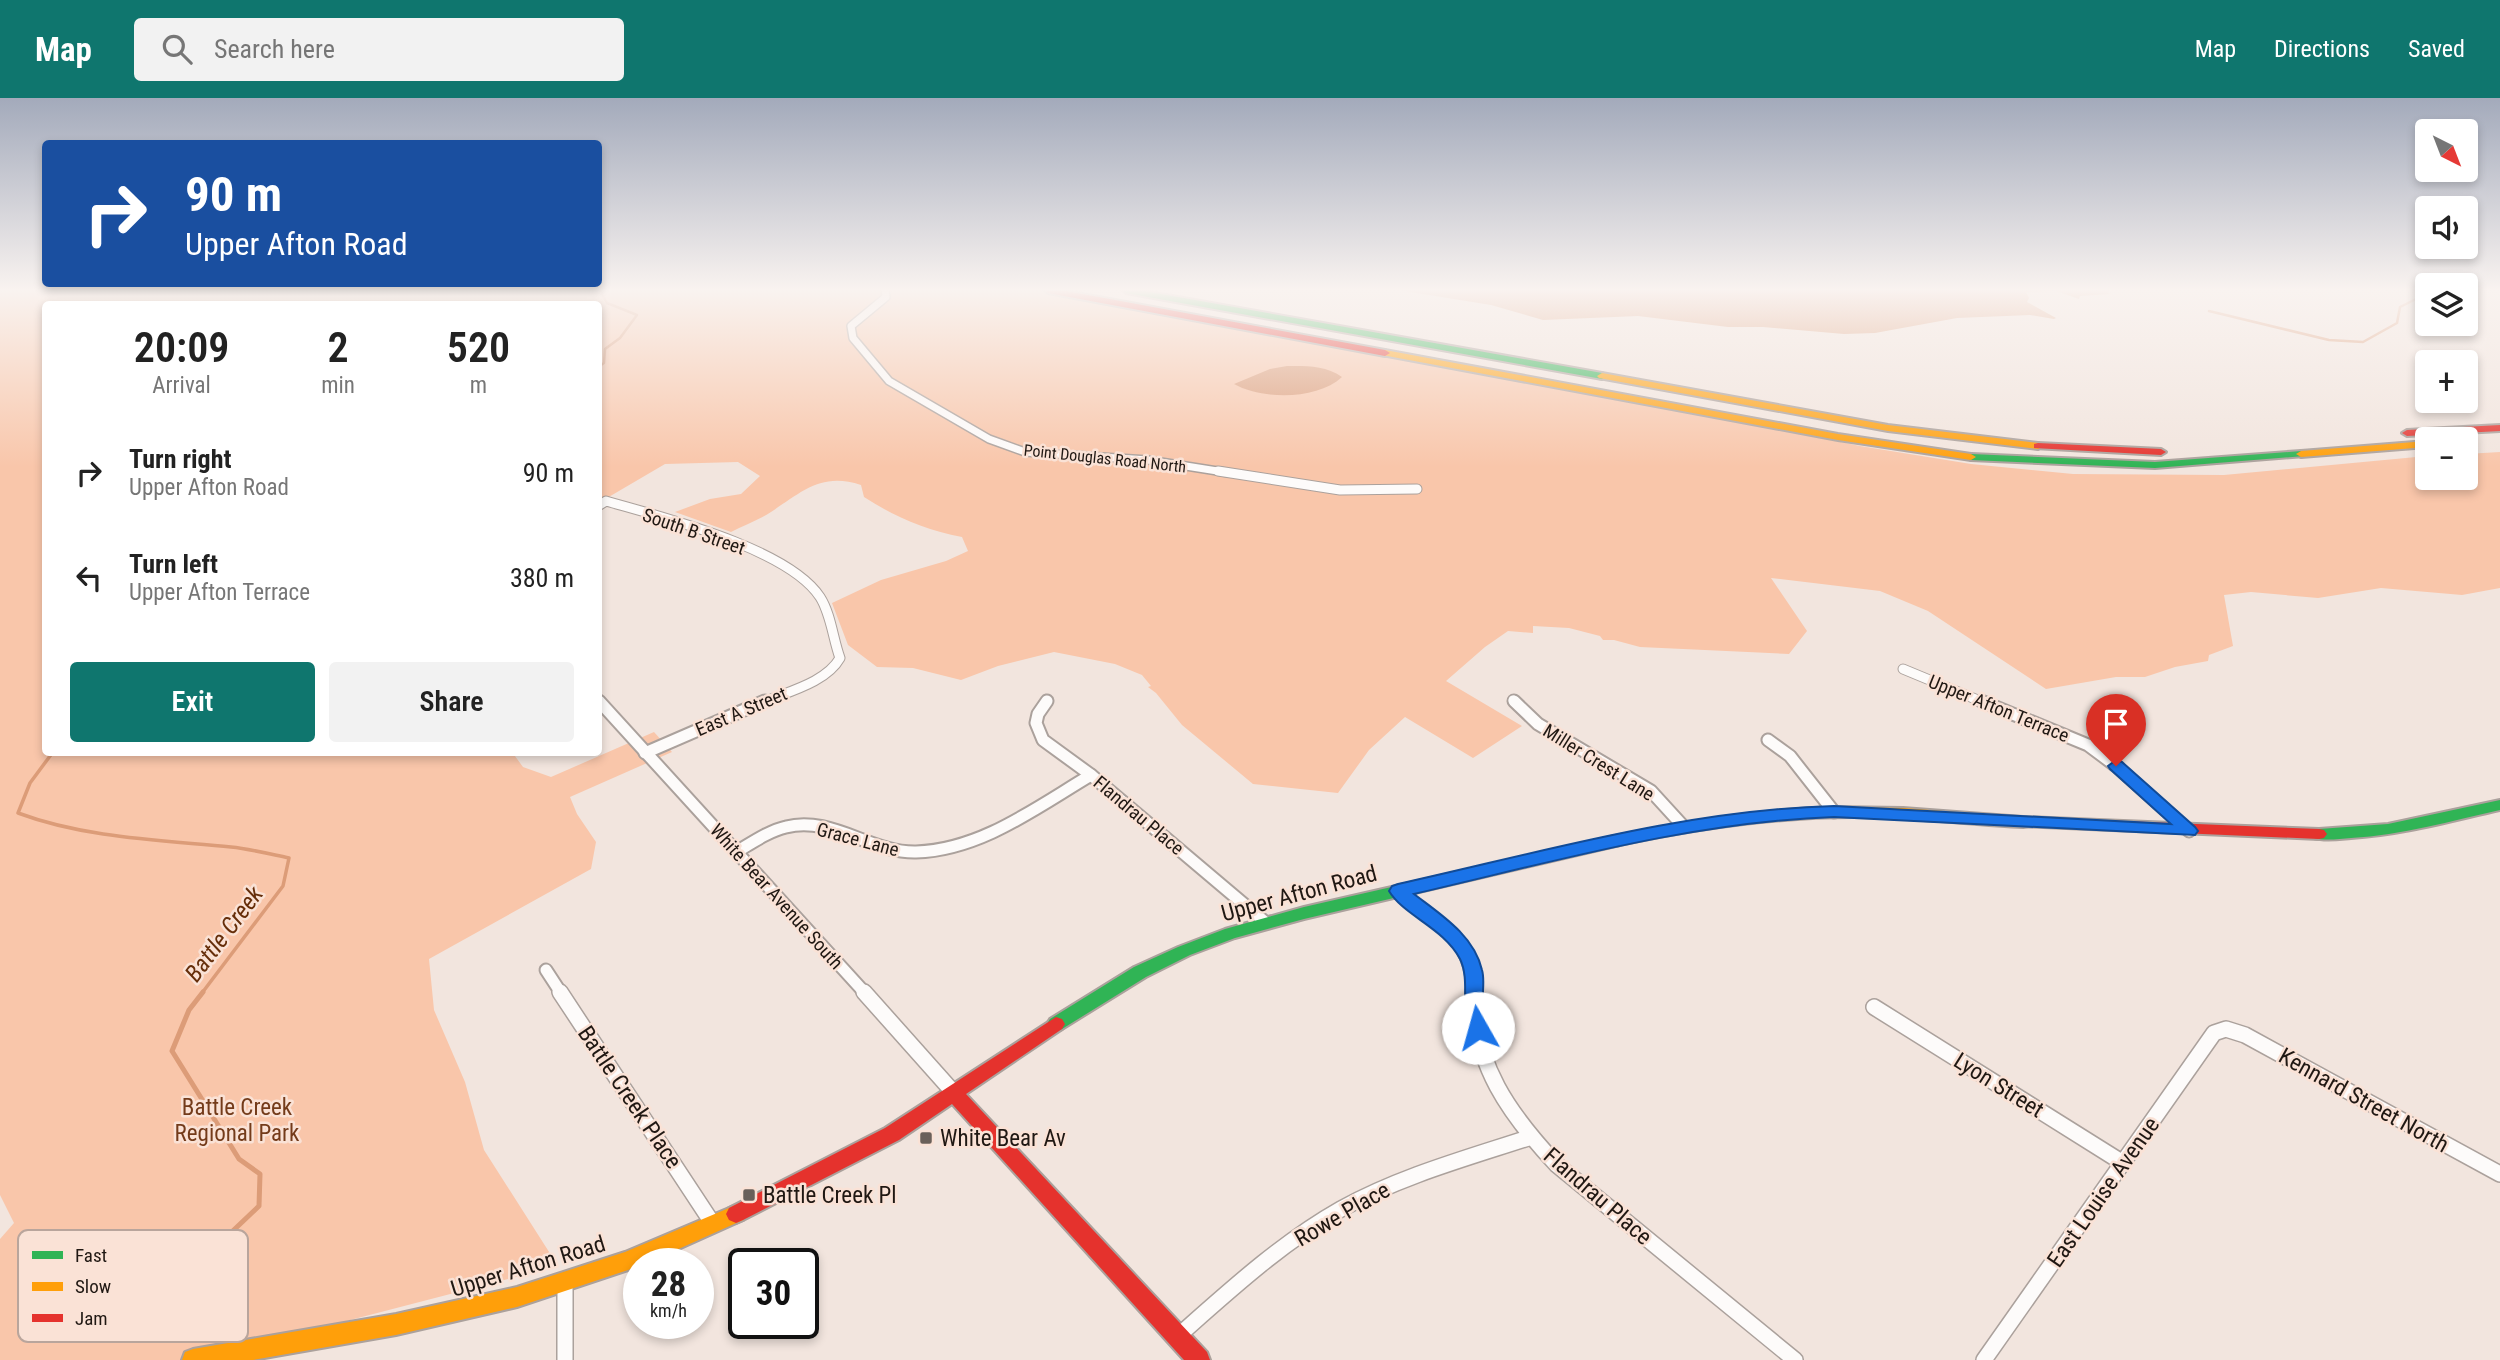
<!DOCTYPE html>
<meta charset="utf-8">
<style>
body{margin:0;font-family:"Roboto Condensed",sans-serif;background:#f2f2f2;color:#222;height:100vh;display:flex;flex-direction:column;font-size:26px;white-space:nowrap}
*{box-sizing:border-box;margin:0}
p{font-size:23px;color:#767676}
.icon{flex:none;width:38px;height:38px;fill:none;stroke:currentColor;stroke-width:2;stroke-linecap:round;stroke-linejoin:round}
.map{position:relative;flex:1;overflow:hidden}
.details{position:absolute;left:42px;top:203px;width:560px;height:455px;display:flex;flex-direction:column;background:#fff;border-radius:7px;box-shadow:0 4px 10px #0003}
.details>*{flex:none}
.top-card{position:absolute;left:42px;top:42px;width:560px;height:147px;border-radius:7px;box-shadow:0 4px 10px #0003;background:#1a4fa0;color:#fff;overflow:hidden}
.needle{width:46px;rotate:138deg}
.fabs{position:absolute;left:2415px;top:21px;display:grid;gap:14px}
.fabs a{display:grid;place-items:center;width:63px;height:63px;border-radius:7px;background:#fff;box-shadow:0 4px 10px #0003;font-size:35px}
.speed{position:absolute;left:623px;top:1150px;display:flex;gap:14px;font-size:35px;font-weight:700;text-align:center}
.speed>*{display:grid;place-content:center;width:91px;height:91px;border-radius:50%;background:#fff;box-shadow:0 4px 10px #0003;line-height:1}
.speed small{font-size:18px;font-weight:400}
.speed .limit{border:4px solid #111;border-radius:10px;background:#fff;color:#111}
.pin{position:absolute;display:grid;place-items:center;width:60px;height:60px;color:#fff;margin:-72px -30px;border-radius:50% 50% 50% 0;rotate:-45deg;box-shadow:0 0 7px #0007}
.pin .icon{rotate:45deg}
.me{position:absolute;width:77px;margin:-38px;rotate:353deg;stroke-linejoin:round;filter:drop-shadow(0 0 5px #0008)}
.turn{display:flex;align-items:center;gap:24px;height:147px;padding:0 28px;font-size:32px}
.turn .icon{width:91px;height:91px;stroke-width:2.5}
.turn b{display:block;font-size:49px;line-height:60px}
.eta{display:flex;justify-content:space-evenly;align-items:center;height:119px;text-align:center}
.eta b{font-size:42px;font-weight:600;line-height:49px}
.action{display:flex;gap:14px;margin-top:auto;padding:14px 28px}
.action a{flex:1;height:80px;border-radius:7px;background:#0f766e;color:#fff;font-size:28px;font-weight:600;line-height:80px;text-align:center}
.action a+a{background:#f2f2f2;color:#222}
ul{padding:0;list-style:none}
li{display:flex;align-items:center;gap:21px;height:105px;padding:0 28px}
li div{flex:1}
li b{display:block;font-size:26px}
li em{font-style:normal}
header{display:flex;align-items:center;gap:42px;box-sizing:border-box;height:98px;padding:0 35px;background:#0f766e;color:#fff}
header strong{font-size:33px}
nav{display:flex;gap:38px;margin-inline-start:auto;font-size:24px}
.search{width:490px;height:63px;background:#f2f2f2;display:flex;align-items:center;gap:18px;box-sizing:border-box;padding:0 24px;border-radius:7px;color:#767676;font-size:26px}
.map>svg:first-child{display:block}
.green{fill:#f9c6aa}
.water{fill:#dc9c78}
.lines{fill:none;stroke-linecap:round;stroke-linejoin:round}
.stream-far2{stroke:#dc9c78;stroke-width:2.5}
.stream-far1{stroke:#dc9c78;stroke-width:3.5}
.stream{stroke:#dc9c78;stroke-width:5}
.street-far3-casing{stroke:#aba19c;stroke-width:10}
.street-far2-casing{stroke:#aba19c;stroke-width:11}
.street-far1-casing{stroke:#aba19c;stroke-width:15}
.street-casing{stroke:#aba19c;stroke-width:18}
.fast-casing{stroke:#aba19c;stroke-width:4}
.slow-casing{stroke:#aba19c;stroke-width:4}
.jam-casing{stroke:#aba19c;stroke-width:4}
.street-far3{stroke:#fdfbfa;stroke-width:7}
.street-far2{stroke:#fdfbfa;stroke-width:9}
.street-far1{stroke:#fdfbfa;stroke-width:11}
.street{stroke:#fdfbfa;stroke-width:15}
.fast{fill:#30b455;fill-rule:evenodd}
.slow{fill:#ff9f0a;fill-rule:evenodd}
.jam{fill:#e5322d;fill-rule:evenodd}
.route{fill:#1a73e8;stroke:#114b97;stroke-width:2}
.poi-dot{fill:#6a605a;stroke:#fae2d6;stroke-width:2.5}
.labels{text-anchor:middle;stroke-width:5;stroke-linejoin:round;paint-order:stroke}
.far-street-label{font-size:16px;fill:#201813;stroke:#fae2d6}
.street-label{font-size:19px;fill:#201813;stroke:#fae2d6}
.near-street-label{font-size:23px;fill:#201813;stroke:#fae2d6}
.near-park-label{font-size:23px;fill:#743b1a;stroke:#fae2d6}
.near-poi-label{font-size:23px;fill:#201813;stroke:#fae2d6;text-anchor:start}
.near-water-label{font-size:24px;font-style:italic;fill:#662e0a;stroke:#fae2d6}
.key{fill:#fae2d6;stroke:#b9a59c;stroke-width:2}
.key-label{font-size:19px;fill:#201813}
</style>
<header>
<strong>Map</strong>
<div class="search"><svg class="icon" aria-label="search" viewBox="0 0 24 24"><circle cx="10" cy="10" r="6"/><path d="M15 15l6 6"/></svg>Search here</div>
<nav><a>Map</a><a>Directions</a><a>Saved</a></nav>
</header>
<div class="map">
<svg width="2500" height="1262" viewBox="0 0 2500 1262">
<rect width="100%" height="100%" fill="#f2e5de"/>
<!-- green -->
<path class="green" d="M0,192h1057l500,94 303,62 111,18 102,10 151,1 203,-19v22h39v-24l34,-2v136l-38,7 -81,-7 -63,10 -67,-6 -27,3 9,51 -24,9 -1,6 -33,6 -30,10h-29l-70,12 -118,-78 -48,-20 -109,-13 36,53 -18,23 -149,-7 -26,-7h-11l-3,-4 -31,-8 -36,-2v7l-25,-2 -23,16 -39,34 76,45 -49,32 -68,-41 -36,33 -31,43 -85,-9 -71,-59 -26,-32 -8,-6 3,-1 -9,-11 -27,-11 -61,-12 -56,14 -37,14 -48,-12 -36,-1 -29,-22 -16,-42 49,-23 65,-19 22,-10 -6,-14c-37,-7 -67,-20 -98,-40l-3,-12c-40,-13 -59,7 -90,27 -12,8 -27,13 -40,20l-56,-20 35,-13 31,-5 19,-18 -22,-14 -73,2 -58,34 -8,9 -1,-203h-552v448h466l11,15 28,10 103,-45 18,20 -102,45 7,17 19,28 -5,27 -162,90 5,51 31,72 19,68 74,116 -319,83 -4,11h-235v-121l14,-16 -14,-28z"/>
<!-- water -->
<g class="water">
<polygon points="1398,192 2110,192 2108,195 2111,196 2080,198 2079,201 2056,193 2026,194 2029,200 2027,204 2056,220 2054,221 2030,217 1957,220 1875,235 1844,236 1763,229 1728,229 1638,218 1543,222 1491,207"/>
<path d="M1287,268c19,0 38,-1 55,11 -25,23 -79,23 -108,7l36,-15z"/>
</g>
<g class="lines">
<!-- stream-far2 -->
<g class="stream-far2">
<polyline points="2209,213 2329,242 2363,244 2397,225 2400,209 2416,201 2419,192"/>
<polyline points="598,269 604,265 605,251 620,240 637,217 607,205 602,196 605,192"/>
</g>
<!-- stream-far1 -->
<path class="stream-far1" d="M53,654l-23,31 -12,30c67,25 142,27 213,34 19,2 39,7 58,11l-6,28 -81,107"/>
<!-- stream -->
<polyline class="stream" points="152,1190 184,1165 218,1147 259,1108 260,1076 239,1061 172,953 189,912 203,894"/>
<!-- street-far3 casing -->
<g class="street-far3-casing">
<polyline id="street-far3" points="885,192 886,199 851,228 853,240 889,283 989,341 1025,354 1148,362 1230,375"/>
</g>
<!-- street-far2 casing -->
<g class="street-far2-casing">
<g id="street-far2">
<polyline points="1218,373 1340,392 1417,391"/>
<path d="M598,408l8,-5c55,16 182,47 214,96 11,17 13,42 20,61 -14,25 -54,34 -79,45"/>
<polyline points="1903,571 1985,605"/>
<polyline points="598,602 601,605"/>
<polyline points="1513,602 1516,605"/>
</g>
</g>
<!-- street-far1 casing -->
<g class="street-far1-casing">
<g id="street-far1">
<polyline points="599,603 865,895"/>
<polyline points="1047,603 1038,616 1036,625 1043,642 1091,677 1265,824"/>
<polyline points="1514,603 1538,626 1651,693 1683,728"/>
<polyline points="1981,603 2088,647 2116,668 2189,733"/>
<polyline points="1768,642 1790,658 1834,714"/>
<polyline points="645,655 765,603"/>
<path d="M738,753c15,-9 31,-20 48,-24 44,-12 85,26 130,25 65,-2 121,-45 175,-77"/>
<path d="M1398,793c39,31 75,47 75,102"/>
<polyline points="546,872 561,895"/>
</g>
</g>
<!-- street casing -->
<g class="street-casing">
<g id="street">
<polyline points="560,894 713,1126"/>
<polyline points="864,894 954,995"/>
<path d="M1473,894c1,73 36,122 84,173l238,195"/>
<polyline points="1874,909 2123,1065"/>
<polyline points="565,1186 565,1262"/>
<path d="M1177,1239c52,-46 104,-94 164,-128 60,-33 126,-51 190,-72"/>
<polyline points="1984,1262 2214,935 2226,931 2245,937 2500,1076"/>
</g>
</g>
<!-- fast casing -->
<g class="fast-casing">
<g id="fast">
<polygon points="1122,192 1139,192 1602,275 1607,278 1602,281 1126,195"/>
<polygon points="2301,353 2305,354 2305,358 2155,370 1971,362 1966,359 1971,356 2155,364"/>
<path d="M2500,702v10c-49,11 -98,25 -149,28 -12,1 -26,3 -37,0l-3,-4 3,-4 5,-1 69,-5z"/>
<polygon points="1615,738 1620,739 1623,743 1620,747 1304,821 1235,840 1190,857 1146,879 1062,931 1056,933 1050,931 1047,926 1050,921 1134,869 1178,849 1225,831 1304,809"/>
</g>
</g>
<!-- slow casing -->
<g class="slow-casing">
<g id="slow">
<polygon points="1385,252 1838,336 1971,356 1976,359 1971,362 1838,342 1382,257 1380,255"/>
<polygon points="1602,275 1888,327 2038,345 2043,348 2038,351 1888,333 1599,280 1597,278"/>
<polygon points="2427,343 2427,349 2301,359 2296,356 2301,353"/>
<path d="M1831,709l72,1 120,9 5,1 3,4 -3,4 -5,1c-57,-3 -113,-10 -170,-10 -81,0 -160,12 -238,29l-5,-1 -3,-4 3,-4 5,-1c72,-15 143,-26 216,-29z"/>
<polygon points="736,1107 743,1110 746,1116 743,1122 663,1158 639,1166 639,1168 628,1172 517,1209 396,1237 253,1262 182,1262 185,1254 193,1251 396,1216 517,1189 625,1154"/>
</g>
</g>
<!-- jam casing -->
<g class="jam-casing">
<g id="jam">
<polygon points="1044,192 1061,192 1385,252 1390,255 1385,258 1048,195"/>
<polygon points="2500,327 2500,333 2407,338 2402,335 2407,332"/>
<polygon points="2038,345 2161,351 2166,354 2161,357 2034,350 2034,346"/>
<polygon points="2023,719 2319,731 2324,732 2327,736 2324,740 2319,741 2018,728 2015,724 2018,720"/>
<polygon points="1056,919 1062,921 1065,926 1062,931 966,996 1207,1254 1210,1262 1184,1262 952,1006 899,1042 743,1122 736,1125 729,1122 726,1116 729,1110 885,1030"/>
</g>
</g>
<!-- street-far3 -->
<use href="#street-far3" class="street-far3"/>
<!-- street-far2 -->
<use href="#street-far2" class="street-far2"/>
<!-- street-far1 -->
<use href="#street-far1" class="street-far1"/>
<!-- street -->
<use href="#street" class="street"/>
<!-- fast -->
<use href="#fast" class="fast"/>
<!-- slow -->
<use href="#slow" class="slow"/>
<!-- jam -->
<use href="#jam" class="jam"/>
</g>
<!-- sky -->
<linearGradient id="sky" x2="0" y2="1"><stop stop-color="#a3aabb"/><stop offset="0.52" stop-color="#f9f3f0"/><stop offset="1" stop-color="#f9f3f0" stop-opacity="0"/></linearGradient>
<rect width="2500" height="369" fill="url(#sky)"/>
<!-- route -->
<path class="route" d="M2116,662l6,2 73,65 3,4 -3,4 -361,-18c-143,5 -281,45 -420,77 26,20 60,41 68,76 3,10 0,22 1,32 2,11 7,22 2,32l-7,2 -7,-2c-12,-24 0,-52 -11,-75 -16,-31 -56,-43 -71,-68l3,-5 6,-2c144,-32 288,-74 436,-78l337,18 -61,-55 -2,-3z"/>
<!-- markers -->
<g class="poi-dot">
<rect x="919" y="1033" width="14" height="14" rx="3.5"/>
<rect x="742" y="1090" width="14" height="14" rx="3.5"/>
</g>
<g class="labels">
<!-- far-street labels -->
<g class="far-street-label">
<text transform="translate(1105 360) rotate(6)" y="6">Point Douglas Road North</text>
</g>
<!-- street labels -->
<g class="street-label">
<text transform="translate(694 433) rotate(19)" y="7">South B Street</text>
<text transform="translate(1999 610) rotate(22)" y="7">Upper Afton Terrace</text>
<text transform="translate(741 613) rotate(-23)" y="7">East A Street</text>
<text transform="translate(1599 664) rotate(32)" y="7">Miller Crest Lane</text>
<text transform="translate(1139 717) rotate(40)" y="7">Flandrau Place</text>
<text transform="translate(858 741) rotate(15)" y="7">Grace Lane</text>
<text transform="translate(777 798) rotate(48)" y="7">White Bear Avenue South</text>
</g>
<!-- near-street labels -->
<g class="near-street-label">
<text transform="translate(1299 795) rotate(-15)" y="8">Upper Afton Road</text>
<text transform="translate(1999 987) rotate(32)" y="8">Lyon Street</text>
<text transform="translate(630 999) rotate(56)" y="8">Battle Creek Place</text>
<text transform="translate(2364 1002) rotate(29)" y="8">Kennard Street North</text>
<text transform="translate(2103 1094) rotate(-55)" y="8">East Louise Avenue</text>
<text transform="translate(1598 1098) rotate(41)" y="8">Flandrau Place</text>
<text transform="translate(1342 1116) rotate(-30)" y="8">Rowe Place</text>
<text transform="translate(528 1168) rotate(-17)" y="8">Upper Afton Road</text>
</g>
<!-- near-park labels -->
<g class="near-park-label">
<text x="237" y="1017">Battle Creek<tspan x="237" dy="26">Regional Park</tspan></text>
</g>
<!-- near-poi labels -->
<g class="near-poi-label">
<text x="940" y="1048">White Bear Av</text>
<text x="763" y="1105">Battle Creek Pl</text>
</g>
<!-- near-water labels -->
<g class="near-water-label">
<text transform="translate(224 836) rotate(-53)" y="8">Battle Creek</text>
</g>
</g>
<!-- legend -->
<rect x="18" y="1132" width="230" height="112" rx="10" class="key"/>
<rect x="32" y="1153" width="31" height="8" fill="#30b455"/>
<rect x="32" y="1184" width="31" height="9" fill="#ff9f0a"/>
<rect x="32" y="1216" width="31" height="8" fill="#e5322d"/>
<g class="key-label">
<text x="75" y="1164">Fast</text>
<text x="75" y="1195">Slow</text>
<text x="75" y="1227">Jam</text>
</g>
</svg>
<div class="fabs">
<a><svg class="needle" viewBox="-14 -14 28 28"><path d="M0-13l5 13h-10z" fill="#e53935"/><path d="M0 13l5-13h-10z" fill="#767676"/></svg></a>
<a><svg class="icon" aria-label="sound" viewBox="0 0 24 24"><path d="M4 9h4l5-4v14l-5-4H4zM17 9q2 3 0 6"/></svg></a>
<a><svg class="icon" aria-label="layers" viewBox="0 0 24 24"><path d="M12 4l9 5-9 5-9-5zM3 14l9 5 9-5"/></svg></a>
<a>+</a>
<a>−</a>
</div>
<div class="speed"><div>28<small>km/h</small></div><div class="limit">30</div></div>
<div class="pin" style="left:2116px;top:668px;background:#d93025"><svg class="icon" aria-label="arrive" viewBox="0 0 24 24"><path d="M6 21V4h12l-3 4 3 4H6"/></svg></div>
<svg class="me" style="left:1478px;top:930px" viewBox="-20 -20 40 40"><circle r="19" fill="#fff"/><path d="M0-13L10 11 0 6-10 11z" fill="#1a73e8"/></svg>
<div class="top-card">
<div class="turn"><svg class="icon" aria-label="right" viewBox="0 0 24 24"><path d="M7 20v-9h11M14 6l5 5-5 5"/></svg><div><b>90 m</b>Upper Afton Road</div></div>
</div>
<section class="details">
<div class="eta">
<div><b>20:09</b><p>Arrival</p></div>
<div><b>2</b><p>min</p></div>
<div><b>520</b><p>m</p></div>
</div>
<ul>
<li><svg class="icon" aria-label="right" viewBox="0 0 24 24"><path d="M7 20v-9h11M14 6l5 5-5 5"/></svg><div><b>Turn right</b><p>Upper Afton Road</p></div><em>90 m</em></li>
<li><svg class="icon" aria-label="left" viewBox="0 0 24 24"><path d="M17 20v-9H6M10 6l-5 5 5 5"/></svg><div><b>Turn left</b><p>Upper Afton Terrace</p></div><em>380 m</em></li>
</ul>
<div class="action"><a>Exit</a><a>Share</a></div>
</section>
</div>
